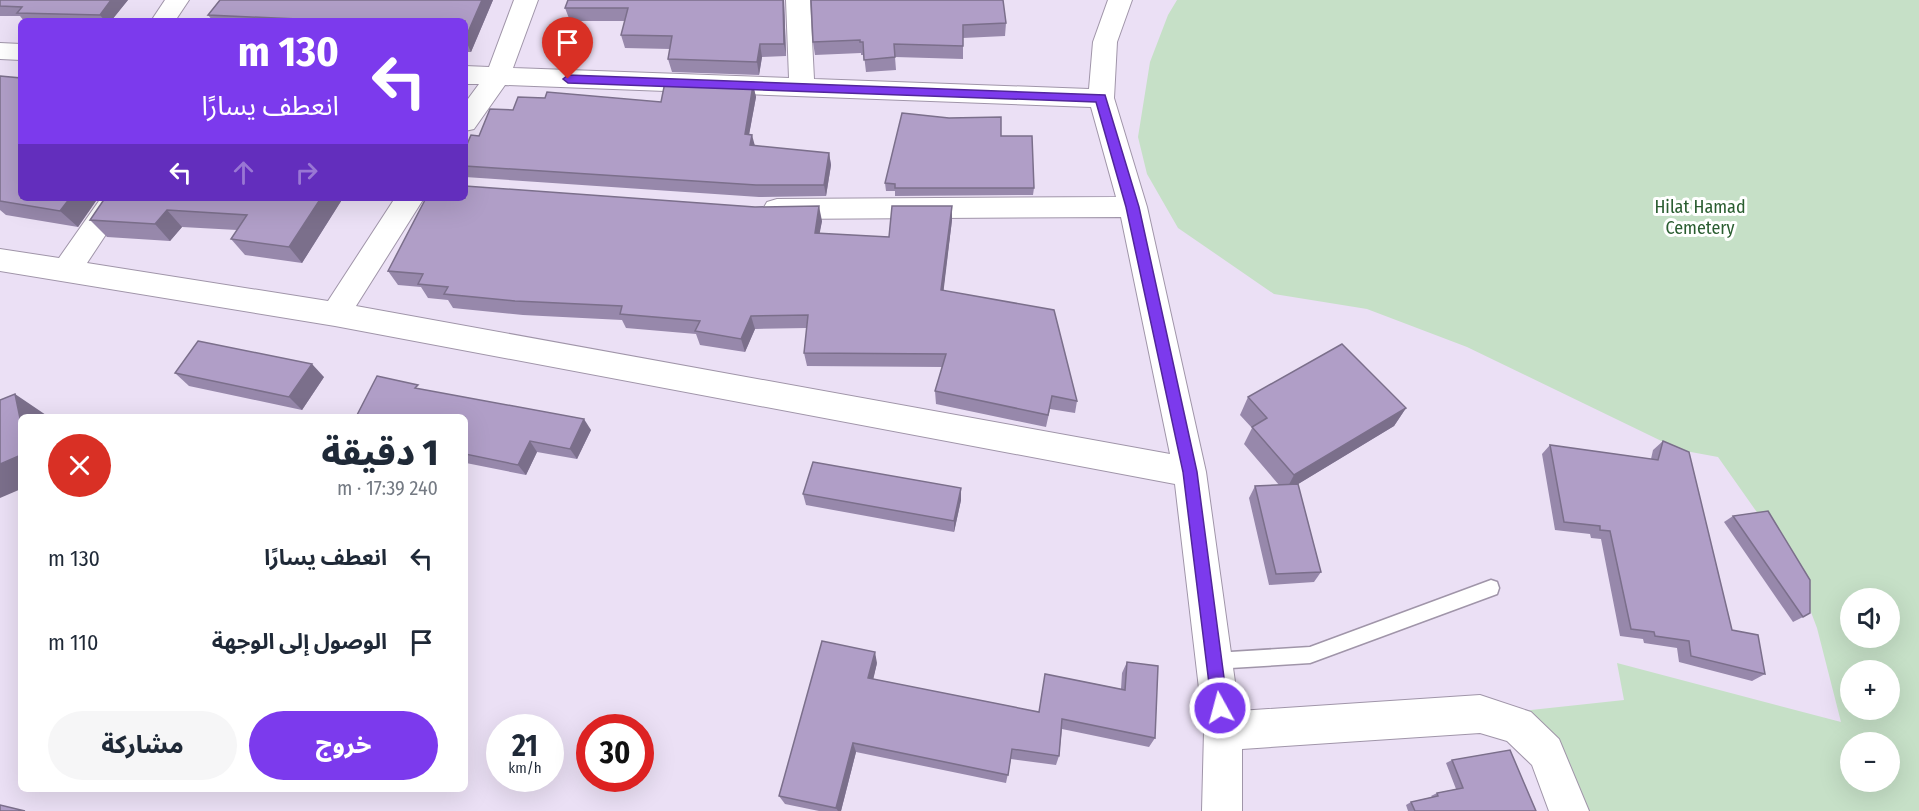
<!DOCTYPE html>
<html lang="ar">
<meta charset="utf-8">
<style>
body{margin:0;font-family:"Fira Sans Condensed","Noto Sans Arabic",sans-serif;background:#f6f6f7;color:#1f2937;direction:rtl;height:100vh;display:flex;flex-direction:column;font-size:22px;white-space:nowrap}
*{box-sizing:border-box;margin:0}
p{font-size:20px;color:#747a83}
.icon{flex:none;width:33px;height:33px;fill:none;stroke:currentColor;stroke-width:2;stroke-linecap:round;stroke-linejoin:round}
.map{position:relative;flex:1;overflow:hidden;direction:ltr}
.drawer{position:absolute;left:18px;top:414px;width:450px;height:378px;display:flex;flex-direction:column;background:#fff;border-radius:9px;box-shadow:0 6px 24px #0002;direction:rtl}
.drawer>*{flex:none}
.guide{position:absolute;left:18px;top:18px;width:450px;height:183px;border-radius:9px;box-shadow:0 6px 24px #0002;direction:rtl;background:#7c3aed;color:#fff;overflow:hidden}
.tools{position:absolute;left:1840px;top:588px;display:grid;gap:12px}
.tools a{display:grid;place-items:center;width:60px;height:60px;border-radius:50%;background:#fff;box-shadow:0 6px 24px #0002;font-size:30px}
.speed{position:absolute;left:486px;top:714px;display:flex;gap:12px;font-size:30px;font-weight:700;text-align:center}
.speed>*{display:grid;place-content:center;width:78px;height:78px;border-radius:50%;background:#fff;box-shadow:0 6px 24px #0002;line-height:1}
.speed small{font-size:15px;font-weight:400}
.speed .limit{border:9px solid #d22;background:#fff;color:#111}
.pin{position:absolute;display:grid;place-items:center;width:51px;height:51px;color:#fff;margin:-62px -26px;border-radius:50% 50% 50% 0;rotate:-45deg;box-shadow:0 0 6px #0007}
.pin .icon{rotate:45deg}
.me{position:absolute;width:66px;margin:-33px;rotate:353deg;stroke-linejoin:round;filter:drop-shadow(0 0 4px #0008)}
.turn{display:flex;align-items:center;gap:21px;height:126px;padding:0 30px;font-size:27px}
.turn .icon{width:78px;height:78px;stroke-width:2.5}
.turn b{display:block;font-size:42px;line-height:51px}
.lanes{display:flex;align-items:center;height:57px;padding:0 30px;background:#0003;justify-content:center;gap:30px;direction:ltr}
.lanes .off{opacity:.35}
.round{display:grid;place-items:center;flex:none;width:63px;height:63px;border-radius:32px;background:#f6f6f7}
.overview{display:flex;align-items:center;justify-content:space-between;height:102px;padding:0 30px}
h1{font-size:36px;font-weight:800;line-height:45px}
.primary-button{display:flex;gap:12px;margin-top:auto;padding:12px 30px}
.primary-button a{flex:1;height:69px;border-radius:36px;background:#7c3aed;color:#fff;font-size:24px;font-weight:800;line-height:69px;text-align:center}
.primary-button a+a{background:#f6f6f7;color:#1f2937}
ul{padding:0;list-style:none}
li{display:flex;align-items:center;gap:18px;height:84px;padding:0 30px}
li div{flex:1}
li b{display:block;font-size:22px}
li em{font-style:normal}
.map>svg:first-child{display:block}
.green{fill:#c6e0c7;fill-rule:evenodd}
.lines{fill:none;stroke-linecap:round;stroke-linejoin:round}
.service-casing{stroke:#a095a9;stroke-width:3}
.minor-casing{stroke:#a095a9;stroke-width:2}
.service{fill:#fff;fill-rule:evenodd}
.minor{fill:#fff;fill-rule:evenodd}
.wall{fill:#9788ab}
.shaded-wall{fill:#7b6f8b}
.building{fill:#b09ec7;stroke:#7b6f8b;stroke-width:1.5}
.route{fill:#7c3aed;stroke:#51269a;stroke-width:1.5}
.labels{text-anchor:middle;stroke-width:6;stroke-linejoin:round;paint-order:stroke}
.park-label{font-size:18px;fill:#2a5d30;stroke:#fff}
</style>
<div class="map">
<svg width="1919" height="811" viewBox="0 0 1919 811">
<rect width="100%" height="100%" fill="#ebe0f5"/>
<!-- green -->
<path class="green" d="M1177,0h742v811h-358l-40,-100 103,-11 -7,-37 224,59 -24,-94 -25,-66 -74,-105 -38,-7 -213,-103 -100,-38 -93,-15 -96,-66 -31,-54 -9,-37 12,-75 18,-47zM1851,598h39v40h-39zM1851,670h39v40h-39zM1851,742h39v40h-39z"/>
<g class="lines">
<!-- service casing -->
<g class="service-casing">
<polygon id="service" points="1491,580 1497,582 1499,588 1497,594 1310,663 1214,669 1208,667 1205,661 1208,655 1214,653 1310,647"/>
</g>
<!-- minor casing -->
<g class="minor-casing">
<g id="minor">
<polygon points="165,0 189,0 175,21 151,21"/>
<polygon points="514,0 538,0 513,68 789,78 786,0 810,0 814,79 1089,89 1093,42 1108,0 1132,0 1117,42 1114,98 1147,207 1206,472 1239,711 1480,695 1531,712 1559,739 1589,811 1549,811 1532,765 1507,741 1480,733 1242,749 1242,811 1202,811 1204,731 1175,484 335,326 0,271 0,249 59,258 101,198 130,198 87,263 328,301 395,198 424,198 356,306 1170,454 1121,217 777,219 767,216 763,209 767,202 777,199 1116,197 1091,107 505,85 474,129 465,131 465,103 479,84 465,84 465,66 489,67"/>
<polygon points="0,43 21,44 21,60 0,59"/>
</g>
</g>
<!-- service -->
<use href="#service" class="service"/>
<!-- minor -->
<use href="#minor" class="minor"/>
</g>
<!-- wall -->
<g class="wall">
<polygon points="0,0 128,0 111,21 24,21 20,16 0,16"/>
<polygon points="220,0 493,0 471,52 465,52 465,21 213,21 208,15"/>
<polygon points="568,0 784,0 786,56 762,57 759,75 672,72 668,59 670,49 625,48 621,35 625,21 570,21 565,8"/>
<polygon points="811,0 1006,23 1005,36 963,38 963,59 895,57 896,70 866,72 864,55 861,55 861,53 815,55 813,42"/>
<polygon points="0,76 21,198 98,198 78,227 6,215 0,210"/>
<polygon points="753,85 756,97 749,134 755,146 829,153 831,165 826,196 759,197 465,177 465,149 479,136 513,110 661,102"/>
<polygon points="1001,136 1034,188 1033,195 895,196 895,191 886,191 885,183"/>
<polygon points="105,198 343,198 302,263 245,255 231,239 237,230 182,227 170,241 107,237 90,220"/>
<polygon points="952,206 952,220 943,291 1077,401 1075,413 1050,409 1046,427 936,404 935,391 942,367 807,366 804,353 807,328 755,329 745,352 700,345 696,334 626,328 622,320 523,315 453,308 448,300 428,298 421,287 398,285 388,271 822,221 819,234 889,237"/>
<polygon points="175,373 324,377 302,410 189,386"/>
<polygon points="422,390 591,430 577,459 537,452 526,475 466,463 465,462 465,417"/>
<polygon points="1248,397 1406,408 1394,426 1298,484 1321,572 1314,582 1269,585 1249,498 1255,486 1279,485 1244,444 1252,428 1240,415"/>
<polygon points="1663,441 1732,630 1765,674 1752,681 1679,662 1677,648 1644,643 1643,639 1620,636 1601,539 1591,538 1590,534 1555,530 1542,454 1550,445 1651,459 1653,450"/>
<polygon points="961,488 961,500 954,532 806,505 803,494"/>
<polygon points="1733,516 1803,617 1793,622 1724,522"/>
<polygon points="1127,662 1155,738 1149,747 1062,729 1059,756 1056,765 1011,759 1006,783 856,752 841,811 819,811 785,804 779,796 877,663 873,679 1039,712 1045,674 1121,689 1122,673"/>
<polygon points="1452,760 1536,811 1408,811 1406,805 1411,802 1432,797 1431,796 1437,793 1456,789 1446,763"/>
</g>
<!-- shaded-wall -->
<g class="shaded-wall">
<polygon points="111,0 128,0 111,21 105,21 100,15"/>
<polygon points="482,0 493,0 471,52 465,39"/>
<polygon points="783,0 784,0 786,56 784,44"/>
<polygon points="760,44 762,57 759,75 757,62"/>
<polygon points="753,85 756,97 747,146 745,134"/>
<polygon points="752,135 755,146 750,145"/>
<polygon points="829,153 831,165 826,196 824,185"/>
<polygon points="70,198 98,198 78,227 60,211"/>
<polygon points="321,198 343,198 302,263 289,247"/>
<polygon points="819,206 822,221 817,248 815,233"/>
<polygon points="952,206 952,220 942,304 941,290"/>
<polygon points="167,210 182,227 170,241 155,224"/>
<polygon points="751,316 755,329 745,352 741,339"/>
<polygon points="312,364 324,377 302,410 289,397"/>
<polygon points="15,394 46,415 46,417 21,417 21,423"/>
<polygon points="1406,408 1394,426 1285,492 1294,475"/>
<polygon points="584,419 591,430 577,459 570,449"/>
<polygon points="530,441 537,452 526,475 518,465"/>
<polygon points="21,455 21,489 0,498 0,464"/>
<polygon points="961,488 961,500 954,532 954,521"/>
<polygon points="875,652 877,663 871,689 868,678"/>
<polygon points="853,743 856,752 841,811 838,811 836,808"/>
</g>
<!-- building -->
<g class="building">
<polygon points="0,0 111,0 100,15 17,13 22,7 0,6"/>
<polygon points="220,0 482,0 465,39 465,21 343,21 208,15"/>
<polygon points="568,0 783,0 784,44 760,44 757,62 668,59 672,36 621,35 628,8 565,8"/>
<polygon points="811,0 1003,0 1006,23 963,25 963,46 894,44 895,57 864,60 863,42 860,42 860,40 813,42"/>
<polygon points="0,76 21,78 21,198 70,198 60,211 0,201"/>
<polygon points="665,82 753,85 745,134 752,135 750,145 829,153 824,185 756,185 465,166 465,149 471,135 479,136 490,109 513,110 518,97 545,98 547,92 661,102"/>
<polygon points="902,113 949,118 1001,117 1001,136 1032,136 1034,188 895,188 895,184 885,183"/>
<polygon points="465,186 755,207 819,206 815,233 889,237 892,206 952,206 941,290 1054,310 1077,401 1052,396 1048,415 935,391 946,354 804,353 808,315 751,316 741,339 695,331 700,321 620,314 622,306 515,301 444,294 448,287 418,284 423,274 388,271 426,198 465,198"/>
<polygon points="105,198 321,198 289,247 231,239 247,215 167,210 155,224 90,220"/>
<polygon points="198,341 312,364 289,397 175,373"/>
<polygon points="1342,344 1406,408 1294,475 1252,427 1267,418 1248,397"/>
<polygon points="377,376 418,385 415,388 584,419 570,449 530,441 518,465 465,454 465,417 356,417"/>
<polygon points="15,394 21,423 21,455 0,464 0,400"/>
<polygon points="1663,441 1689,452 1732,630 1758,635 1765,674 1691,656 1689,641 1655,636 1654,632 1631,629 1610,531 1600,530 1600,526 1564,522 1550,445 1658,460"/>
<polygon points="813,462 961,488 954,521 803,494"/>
<polygon points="1298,484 1321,572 1276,574 1255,486"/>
<polygon points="1768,511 1810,580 1810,613 1803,617 1733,516"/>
<polygon points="822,641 875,652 868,678 1039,712 1045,674 1125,690 1127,662 1158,666 1155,738 1062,719 1059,756 1012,749 1008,775 853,743 836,808 779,796"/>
<polygon points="1510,750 1536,811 1415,811 1411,802 1438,796 1437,793 1463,788 1452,760"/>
<polygon points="0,805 25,811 0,811"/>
</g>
<!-- route -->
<polygon class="route" points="568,75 1105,95 1139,207 1197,472 1228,708 1225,714 1220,716 1214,714 1212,708 1183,472 1126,207 1096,102 568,83 563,79"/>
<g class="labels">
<!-- park labels -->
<g class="park-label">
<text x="1700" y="213">Hilat Hamad<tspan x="1700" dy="21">Cemetery</tspan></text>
</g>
</g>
</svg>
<div class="tools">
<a><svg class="icon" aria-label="sound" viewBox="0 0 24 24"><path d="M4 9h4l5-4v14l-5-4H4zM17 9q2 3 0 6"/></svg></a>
<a>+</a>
<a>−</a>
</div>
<div class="speed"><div>21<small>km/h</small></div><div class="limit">30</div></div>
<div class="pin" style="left:568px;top:79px;background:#d93025"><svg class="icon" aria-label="arrive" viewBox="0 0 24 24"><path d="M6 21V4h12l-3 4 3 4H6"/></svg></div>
<svg class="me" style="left:1220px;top:708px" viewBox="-20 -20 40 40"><circle r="17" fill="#7c3aed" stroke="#fff" stroke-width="3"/><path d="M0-11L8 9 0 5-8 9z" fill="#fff"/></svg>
<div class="guide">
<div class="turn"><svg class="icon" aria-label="left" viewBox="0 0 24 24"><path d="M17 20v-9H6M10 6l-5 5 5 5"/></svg><div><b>130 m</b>انعطف يسارًا</div></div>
<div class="lanes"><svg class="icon" aria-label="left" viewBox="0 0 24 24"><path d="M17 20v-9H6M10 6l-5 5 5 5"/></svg><svg class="icon off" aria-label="ahead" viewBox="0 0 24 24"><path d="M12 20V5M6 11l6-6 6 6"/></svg><svg class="icon off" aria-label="right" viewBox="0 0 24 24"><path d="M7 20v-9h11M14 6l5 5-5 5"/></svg></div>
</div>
<section class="drawer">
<div class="overview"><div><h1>1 دقيقة</h1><p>240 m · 17:39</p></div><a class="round" style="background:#d93025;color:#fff"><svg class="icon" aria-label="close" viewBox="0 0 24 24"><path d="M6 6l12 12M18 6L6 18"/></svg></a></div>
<ul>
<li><svg class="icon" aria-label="left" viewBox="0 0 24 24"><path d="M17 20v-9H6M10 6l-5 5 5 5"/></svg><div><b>انعطف يسارًا</b></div><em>130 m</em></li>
<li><svg class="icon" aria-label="arrive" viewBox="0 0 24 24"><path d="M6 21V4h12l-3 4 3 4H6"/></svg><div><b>الوصول إلى الوجهة</b></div><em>110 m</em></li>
</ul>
<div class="primary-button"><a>خروج</a><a>مشاركة</a></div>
</section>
</div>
